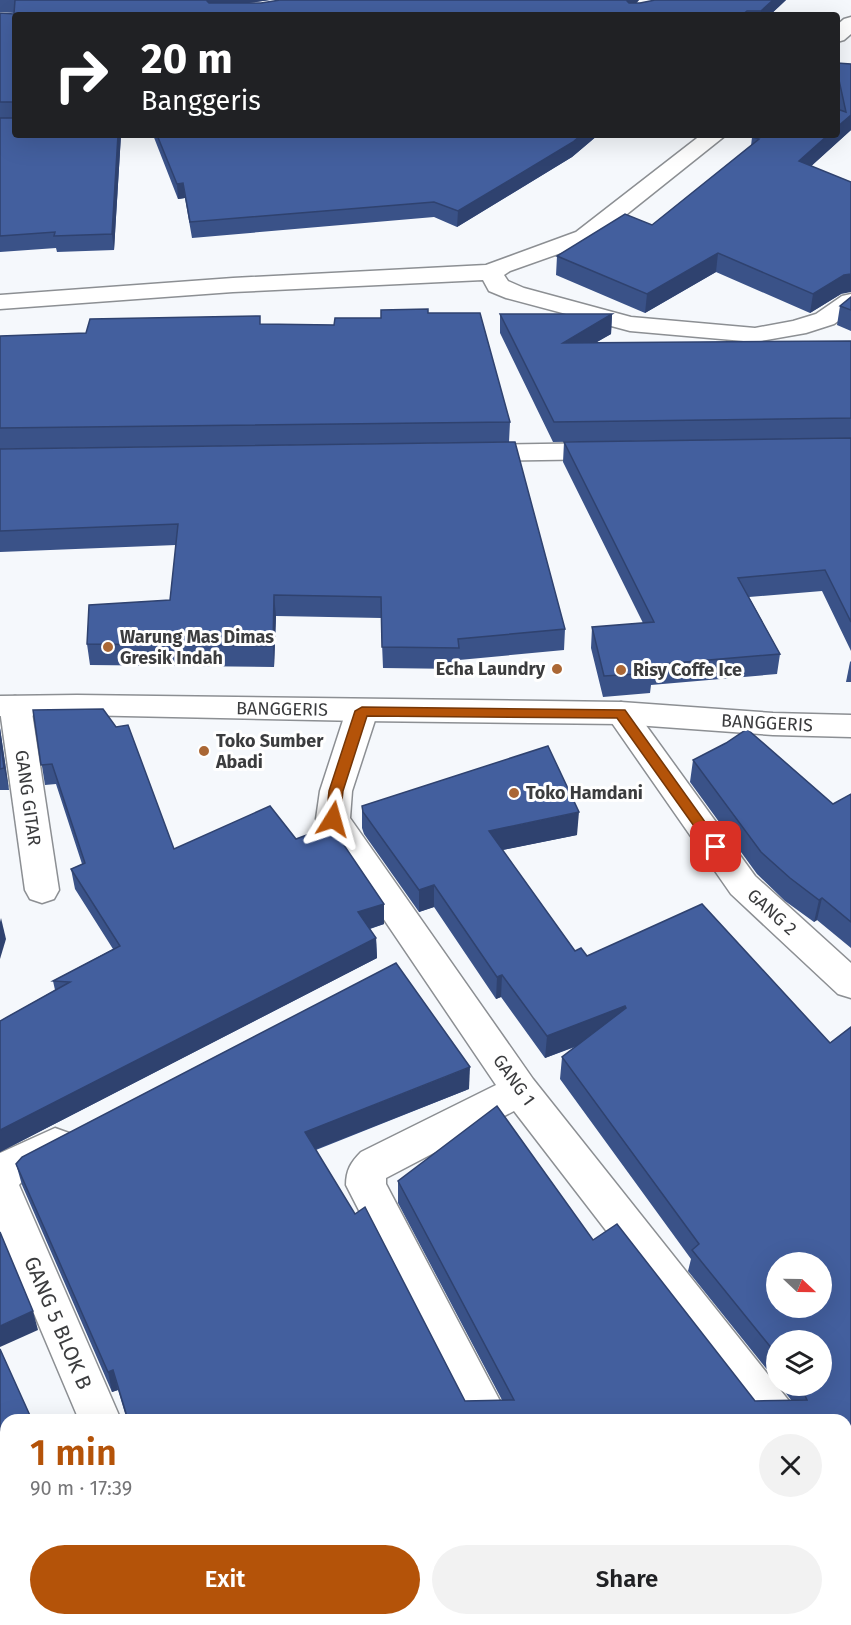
<!DOCTYPE html>
<meta charset="utf-8">
<style>
body{margin:0;font-family:"Fira Sans",sans-serif;background:#f2f2f2;color:#202124;height:100vh;display:flex;flex-direction:column;font-size:22px;white-space:nowrap}
*{box-sizing:border-box;margin:0}
p{font-size:20px;color:#757577}
.icon{flex:none;width:33px;height:33px;fill:none;stroke:currentColor;stroke-width:2;stroke-linecap:round;stroke-linejoin:round}
.map{position:relative;flex:1;overflow:hidden}
.panel{position:absolute;left:0px;top:1414px;width:852px;height:212px;display:flex;flex-direction:column;background:#fff;border-radius:18px 18px 0 0;box-shadow:0 6px 24px #0002}
.panel>*{flex:none}
.top-card{position:absolute;left:12px;top:12px;width:828px;height:126px;border-radius:6px;box-shadow:0 6px 24px #0002;background:#202124;color:#fff;overflow:hidden}
.needle{width:39px;rotate:112deg}
.buttons{position:absolute;left:766px;top:1252px;display:grid;gap:12px}
.buttons a{display:grid;place-items:center;width:66px;height:66px;border-radius:50%;background:#fff;box-shadow:0 6px 24px #0002;font-size:30px}
.pin{position:absolute;display:grid;place-items:center;width:51px;height:51px;color:#fff;margin:-26px;border-radius:12px;box-shadow:0 3px 9px #0006}
.me{position:absolute;width:66px;margin:-33px;rotate:8deg;stroke-linejoin:round;filter:drop-shadow(0 0 4px #0008)}
.turn{display:flex;align-items:center;gap:21px;height:126px;padding:0 30px;font-size:27px}
.turn .icon{width:78px;height:78px;stroke-width:2.5}
.turn b{display:block;font-size:42px;line-height:51px}
.round{display:grid;place-items:center;flex:none;width:63px;height:63px;border-radius:32px;background:#f2f2f2}
.overview{display:flex;align-items:center;justify-content:space-between;height:102px;padding:0 30px}
h1{font-size:36px;font-weight:600;line-height:45px;color:#b45309}
.primary-button{display:flex;gap:12px;margin-top:auto;padding:12px 30px}
.primary-button a{flex:1;height:69px;border-radius:36px;background:#b45309;color:#fff;font-size:24px;font-weight:600;line-height:69px;text-align:center}
.primary-button a+a{background:#f2f2f2;color:#202124}
.map>svg:first-child{display:block}
.lines{fill:none;stroke-linecap:round;stroke-linejoin:round}
.minor-casing{stroke:#8c8f93;stroke-width:3}
.tertiary-casing{stroke:#8c8f93;stroke-width:3}
.minor{fill:#fff;fill-rule:evenodd}
.tertiary{fill:#fff;fill-rule:evenodd}
.wall{fill:#3a5288}
.shaded-wall{fill:#2f426f}
.building{fill:#435f9e;stroke:#2f426f;stroke-width:1.5;fill-rule:evenodd}
.route{fill:#b45309;stroke:#753606;stroke-width:1.5}
.poi-dot{fill:#aa6735;stroke:#fff;stroke-width:2}
.labels{text-anchor:middle;stroke-width:6;stroke-linejoin:round;paint-order:stroke}
.poi-label{font-size:18px;font-weight:bold;fill:#3b3c3e;stroke:#fff;text-anchor:start}
.street-label{font-size:18px;fill:#3b3c3e;stroke:#fff}
.near-street-label{font-size:21px;fill:#3b3c3e;stroke:#fff}
</style>
<div class="map">
<svg width="851" height="1625" viewBox="0 0 851 1625">
<rect width="100%" height="100%" fill="#f5f8fc"/>
<g class="lines">
<!-- minor casing -->
<g class="minor-casing">
<g id="minor">
<polygon points="851,17 851,34 844,40 837,42 837,25 844,19"/>
<polygon points="701,135 726,135 592,242 510,271 504,275 508,281 524,288 631,317 755,328 793,321 816,314 842,296 851,294 851,312 834,324 806,333 755,342 630,331 506,298 489,291 483,280 233,292 0,309 0,295 233,278 486,265 576,232"/>
<polygon points="609,443 619,445 622,451 619,457 609,459 472,461 462,459 459,453 462,447 472,445"/>
<polygon points="15,696 26,699 31,706 59,890 54,899 42,903 30,899 25,890 0,710 4,699"/>
<path d="M362,701l11,3 5,7 -26,80 -2,27 183,261 260,327 6,14h-47l-238,-309 -128,67v6l124,236h-44l-120,-235c0,-15 5,-23 15,-33l135,-67 -180,-266 4,-28 26,-80 5,-7z"/>
<polygon points="621,702 632,706 755,876 851,963 851,998 838,994 731,894 605,713 610,706"/>
<path d="M55,1128l14,5 5,11c-11,22 -40,22 -55,41l102,235h-42l-79,-187v-80z"/>
<polygon points="846,1487 851,1489 851,1536 846,1534"/>
<polygon points="154,1620 200,1620 202,1625 156,1625"/>
</g>
</g>
<!-- tertiary casing -->
<g class="tertiary-casing">
<polygon id="tertiary" points="77,695 621,702 773,713 851,715 851,737 773,735 621,724 362,721 77,715 0,716 0,696"/>
</g>
<!-- minor -->
<use href="#minor" class="minor"/>
<!-- tertiary -->
<use href="#tertiary" class="tertiary"/>
</g>
<!-- wall -->
<g class="wall">
<polygon points="0,0 270,0 248,3 639,0 636,3 786,0 770,15 15,15 15,135 121,135 114,250 57,252 56,248 0,252 0,13 14,14 14,13 0,12"/>
<polygon points="837,63 851,64 851,130 811,166 841,294 810,313 716,272 645,313 556,275 557,256 652,225 751,146 752,137 839,110 837,101"/>
<polygon points="153,135 598,135 572,157 457,227 434,217 192,238 185,198 178,199"/>
<polygon points="851,297 851,331 837,325 840,306"/>
<polygon points="428,313 510,422 509,442 0,449 0,336 86,333 260,316 260,324 334,325 381,318"/>
<polygon points="500,314 612,314 611,334 595,343 851,341 851,438 553,442 500,333"/>
<polygon points="851,438 851,651 822,591 749,597 780,654 777,674 651,685 650,693 603,697 591,648 592,627 643,623 563,462 564,442"/>
<polygon points="0,449 565,629 564,650 459,660 459,669 383,668 381,618 276,616 274,667 90,665 87,644 170,600 176,545 0,552"/>
<polygon points="851,661 851,682 846,682 850,662"/>
<polygon points="33,710 174,849 296,839 384,904 384,924 370,929 376,938 377,958 0,1152 0,1021 55,990 53,981 113,949 75,889 71,869 82,864 56,784 45,785"/>
<polygon points="0,728 9,790 0,790"/>
<polygon points="693,760 833,804 851,794 851,948 817,920 814,922 785,901 757,874 690,782"/>
<polygon points="362,806 577,835 502,850 575,951 587,956 830,1043 851,1027 851,1487 849,1486 846,1495 846,1420 127,1420 118,1390 112,1392 22,1185 16,1164 469,1089 316,1150 465,1401 502,1400 398,1203 398,1181 593,1240 755,1401 792,1401 780,1386 822,1386 777,1341 777,1382 688,1271 691,1259 560,1079 562,1057 575,1047 545,1058 501,997 496,999 434,907 419,912 364,834 362,828"/>
<polygon points="589,1620 836,1620 840,1625 589,1625"/>
</g>
<!-- shaded-wall -->
<g class="shaded-wall">
<polygon points="207,0 270,0 220,7 211,10 207,1"/>
<polygon points="627,0 639,0 626,15"/>
<polygon points="773,0 786,0 770,15 760,15 761,11"/>
<polygon points="851,115 851,130 796,180 799,161 828,135 837,135 837,127"/>
<polygon points="118,135 121,135 114,250 112,234"/>
<polygon points="581,135 598,135 572,157 457,227 458,211"/>
<polygon points="183,183 185,198 178,199 177,184"/>
<polygon points="718,253 716,272 645,313 647,294"/>
<polygon points="851,274 851,292 841,294 810,313 813,294 844,275"/>
<polygon points="612,314 611,334 562,362 563,343"/>
<polygon points="274,595 276,616 274,667 273,646"/>
<polygon points="0,728 9,790 4,768 0,737"/>
<polygon points="579,812 577,835 488,853 489,831"/>
<polygon points="434,885 434,907 419,912 419,890"/>
<polygon points="822,898 817,920 814,922 819,900"/>
<polygon points="384,904 384,924 359,932 358,912"/>
<polygon points="1,918 6,939 0,959 0,922"/>
<polygon points="376,938 377,958 0,1152 0,1130"/>
<polygon points="502,975 501,997 496,999 497,977"/>
<polygon points="625,1006 622,1028 545,1058 547,1036"/>
<polygon points="470,1067 469,1089 306,1153 305,1132"/>
<polygon points="33,1311 38,1330 0,1347 0,1326"/>
<polygon points="113,1370 118,1390 112,1392 108,1372"/>
<polygon points="850,1482 846,1495 846,1485"/>
</g>
<!-- building -->
<g class="building">
<polygon points="15,0 207,0 207,1 209,3 261,3 280,0 627,0 627,1 629,3 640,3 655,0 773,0 761,11 747,11 742,15 15,15 15,135 118,135 112,234 54,236 55,232 0,236 0,118 14,118 14,102 0,102 0,13 14,14"/>
<polygon points="837,63 851,64 851,115 837,127 837,109 846,112 837,71"/>
<polygon points="157,135 581,135 573,142 458,211 434,202 190,222 183,183 177,184"/>
<polygon points="754,135 828,135 799,161 851,182 851,274 844,275 813,294 718,253 647,294 557,256 625,214 652,225 759,139 752,137"/>
<polygon points="851,297 851,310 840,306"/>
<polygon points="428,309 428,313 480,313 510,422 0,428 0,336 86,333 90,319 260,316 260,324 334,325 335,318 381,318 381,310"/>
<polygon points="500,314 612,314 563,343 851,341 851,418 554,422"/>
<polygon points="851,438 851,622 825,570 738,578 780,654 651,665 653,673 604,676 592,627 654,622 564,442"/>
<polygon points="515,442 565,629 458,639 459,648 382,647 381,597 274,595 273,646 87,644 89,605 170,600 178,524 0,531 0,449"/>
<polygon points="103,709 116,727 128,725 174,849 270,806 296,839 331,826 384,904 358,912 376,938 0,1130 0,1021 70,982 53,981 120,946 71,869 85,863 52,764 41,765 33,710"/>
<polygon points="747,729 833,804 851,794 851,922 822,898 819,900 790,878 761,852 693,760 726,743"/>
<polygon points="0,737 4,768 0,769"/>
<path d="M548,746l31,66 -90,19 86,120 6,-3 6,8 115,-52 128,139 21,-16v442l-1,13 -4,3v-65h-718l-15,-50 -5,2 -92,-208 6,-7 374,-194 74,104 -165,65 50,82 10,-7 100,194 49,-1 -116,-219 99,-75 96,134 24,-16 138,177 52,-1 -6,-14h21v-45h-45v14l-85,-105 7,-6 -137,-187 64,-49 -1,-2 -78,30 -45,-61 -5,2 -63,-92 -15,5 -56,-78 -1,-6zM777,1263h45v45h-45z"/>
<polygon points="0,1232 33,1311 0,1326"/>
<polygon points="0,1349 32,1420 6,1420 6,1620 95,1620 97,1625 0,1625"/>
<polygon points="851,1619 851,1625 842,1625"/>
<polygon points="211,1620 555,1620 557,1625 213,1625"/>
<polygon points="602,1620 836,1620 840,1625 607,1625"/>
</g>
<!-- route -->
<polygon class="route" points="362,707 625,710 723,847 721,850 711,850 617,718 367,716 343,791 340,819 333,824 328,822 326,819 329,791 355,711"/>
<!-- markers -->
<g class="poi-dot">
<circle cx="108" cy="647" r="6"/>
<circle cx="557" cy="669" r="6"/>
<circle cx="621" cy="670" r="6"/>
<circle cx="204" cy="751" r="6"/>
<circle cx="514" cy="793" r="6"/>
</g>
<g class="labels">
<!-- poi labels -->
<g class="poi-label">
<text x="120" y="643">Warung Mas Dimas<tspan x="120" dy="21">Gresik Indah</tspan></text>
<text x="545" y="675" text-anchor="end">Echa Laundry</text>
<text x="633" y="676">Risy Coffe Ice</text>
<text x="216" y="747">Toko Sumber<tspan x="216" dy="21">Abadi</tspan></text>
<text x="526" y="799">Toko Hamdani</text>
</g>
<!-- street labels -->
<g class="street-label">
<text transform="translate(282 709) rotate(1)" y="6">BANGGERIS</text>
<text transform="translate(767 723) rotate(3)" y="6">BANGGERIS</text>
<text transform="translate(28 798) rotate(82)" y="6">GANG GITAR</text>
<text transform="translate(772 912) rotate(42)" y="6">GANG 2</text>
<text transform="translate(514 1080) rotate(54)" y="6">GANG 1</text>
</g>
<!-- near-street labels -->
<g class="near-street-label">
<text transform="translate(58 1323) rotate(67)" y="7">GANG 5 BLOK B</text>
</g>
</g>
</svg>
<div class="buttons">
<a><svg class="needle" viewBox="-14 -14 28 28"><path d="M0-13l5 13h-10z" fill="#e53935"/><path d="M0 13l5-13h-10z" fill="#757577"/></svg></a>
<a><svg class="icon" aria-label="layers" viewBox="0 0 24 24"><path d="M12 4l9 5-9 5-9-5zM3 14l9 5 9-5"/></svg></a>
</div>
<div class="pin" style="left:716px;top:847px;background:#d93025"><svg class="icon" aria-label="arrive" viewBox="0 0 24 24"><path d="M6 21V4h12l-3 4 3 4H6"/></svg></div>
<svg class="me" style="left:333px;top:819px" viewBox="-20 -20 40 40"><path d="M0-17L14 15 0 8-14 15z" fill="#b45309" stroke="#fff" stroke-width="4"/></svg>
<div class="top-card">
<div class="turn"><svg class="icon" aria-label="right" viewBox="0 0 24 24"><path d="M7 20v-9h11M14 6l5 5-5 5"/></svg><div><b>20 m</b>Banggeris</div></div>
</div>
<section class="panel">
<div class="overview"><div><h1>1 min</h1><p>90 m · 17:39</p></div><a class="round"><svg class="icon" aria-label="close" viewBox="0 0 24 24"><path d="M6 6l12 12M18 6L6 18"/></svg></a></div>
<div class="primary-button"><a>Exit</a><a>Share</a></div>
</section>
</div>
